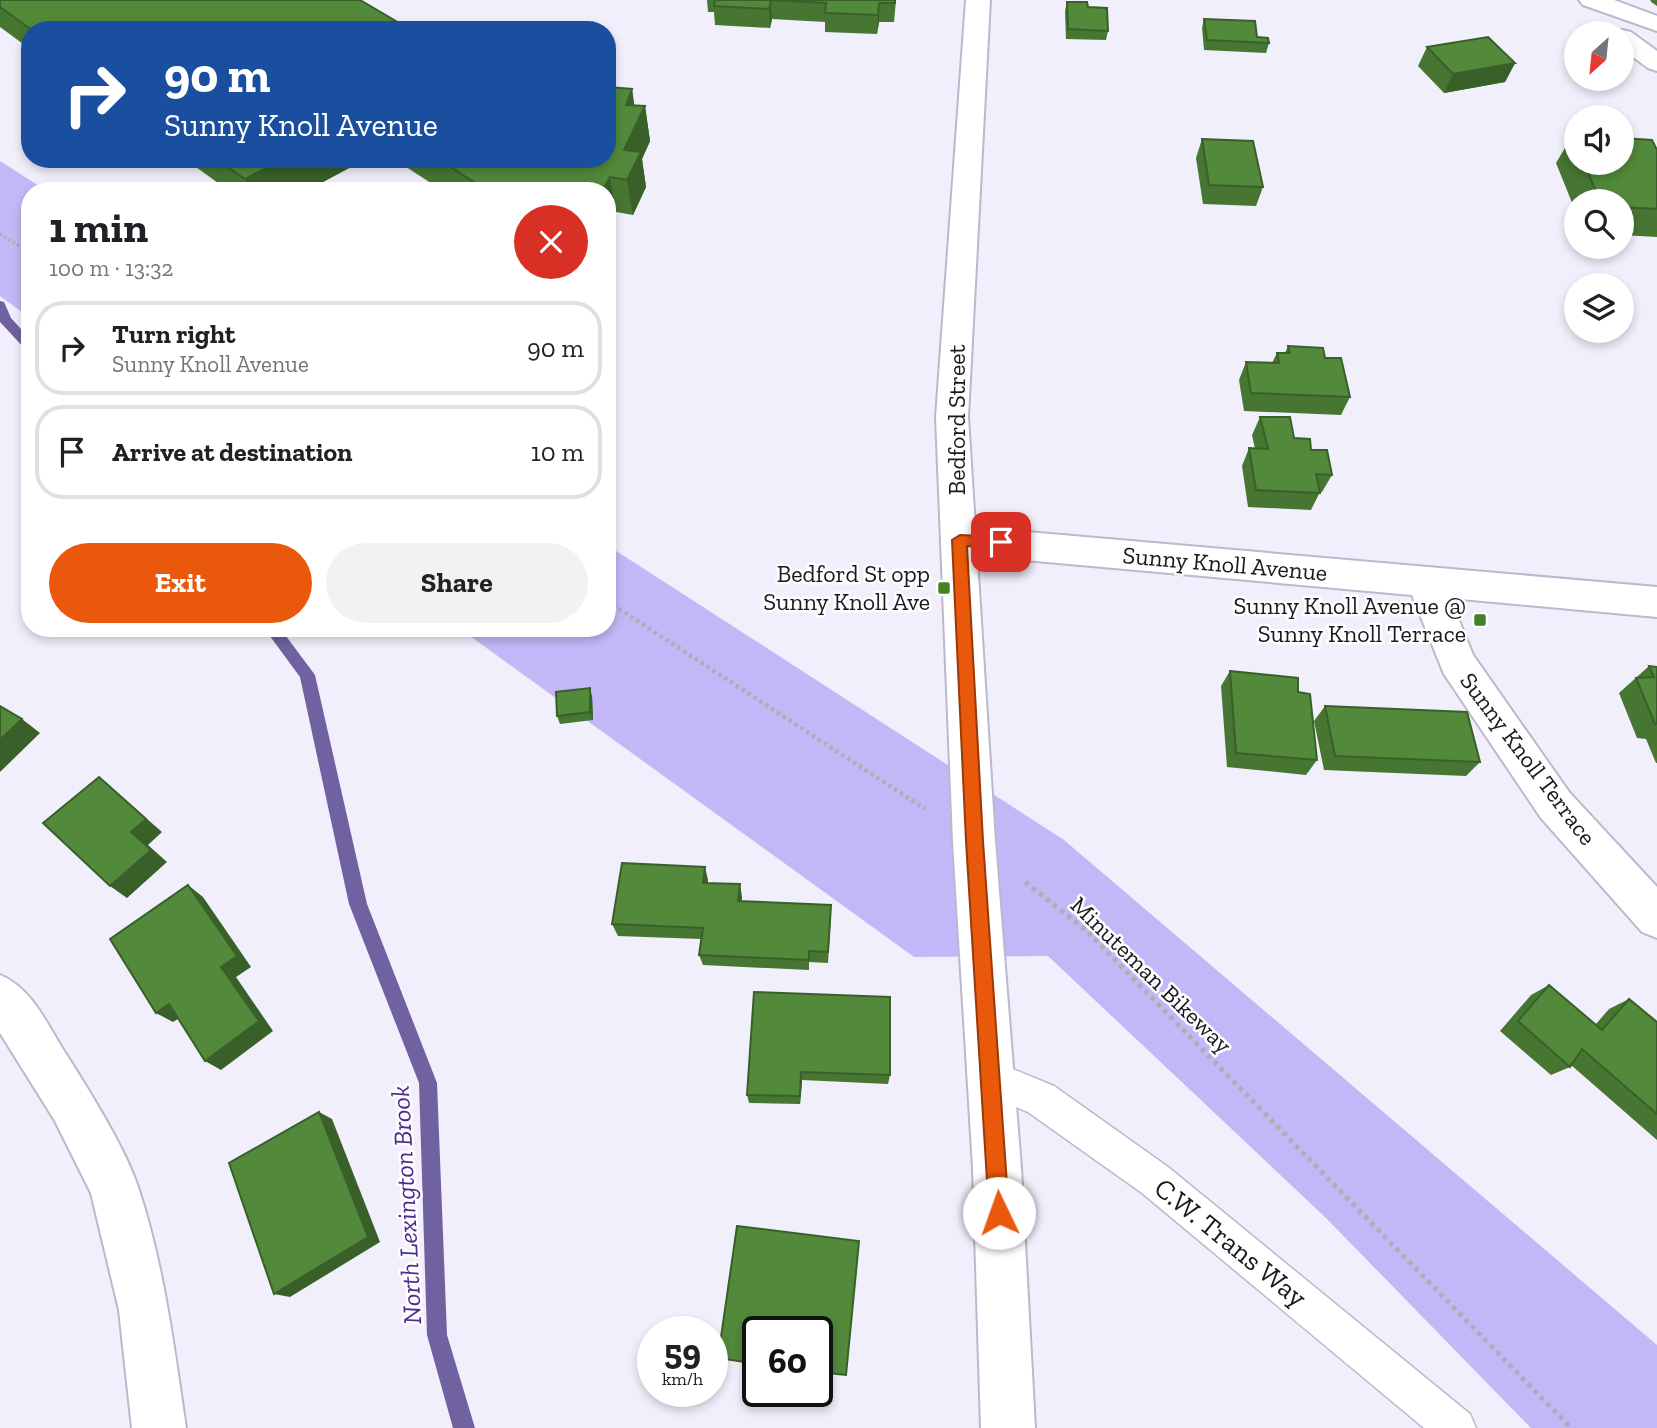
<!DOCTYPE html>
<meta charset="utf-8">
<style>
body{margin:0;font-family:"Zilla Slab",serif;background:#f2f2f2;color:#202124;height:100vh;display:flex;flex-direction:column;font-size:26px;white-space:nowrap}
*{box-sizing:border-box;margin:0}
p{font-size:23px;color:#757577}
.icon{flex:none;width:38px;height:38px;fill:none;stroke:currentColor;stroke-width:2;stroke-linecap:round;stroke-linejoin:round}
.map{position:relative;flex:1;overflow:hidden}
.drawer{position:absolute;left:21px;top:182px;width:595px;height:455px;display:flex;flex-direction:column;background:#fff;border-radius:28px;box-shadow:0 4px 10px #0003}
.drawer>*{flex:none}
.top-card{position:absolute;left:21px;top:21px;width:595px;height:147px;border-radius:28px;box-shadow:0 4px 10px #0003;background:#1a4fa0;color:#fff;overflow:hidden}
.needle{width:46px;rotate:207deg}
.tools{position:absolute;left:1564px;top:21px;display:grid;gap:14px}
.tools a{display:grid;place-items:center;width:70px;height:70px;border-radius:50%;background:#fff;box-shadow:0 4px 10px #0003;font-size:35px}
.speed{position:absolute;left:637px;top:1316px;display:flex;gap:14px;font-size:35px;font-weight:700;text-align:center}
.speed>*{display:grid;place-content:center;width:91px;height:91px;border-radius:50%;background:#fff;box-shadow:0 4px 10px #0003;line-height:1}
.speed small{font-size:18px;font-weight:400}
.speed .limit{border:4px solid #111;border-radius:10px;background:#fff;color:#111}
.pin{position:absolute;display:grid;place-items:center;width:60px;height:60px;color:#fff;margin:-30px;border-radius:14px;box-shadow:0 4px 10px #0006}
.me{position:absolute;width:77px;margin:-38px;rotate:357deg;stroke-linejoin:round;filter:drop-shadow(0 0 5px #0008)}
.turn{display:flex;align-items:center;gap:24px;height:147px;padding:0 28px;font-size:32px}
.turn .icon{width:91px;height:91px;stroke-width:2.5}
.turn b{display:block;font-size:49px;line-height:60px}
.round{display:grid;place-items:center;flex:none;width:74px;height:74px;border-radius:37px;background:#f2f2f2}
.overview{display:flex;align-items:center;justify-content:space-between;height:119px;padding:0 28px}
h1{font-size:42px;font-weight:700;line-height:52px}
.cta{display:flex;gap:14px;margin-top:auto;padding:14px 28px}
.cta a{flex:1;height:80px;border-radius:42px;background:#ea580c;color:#fff;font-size:28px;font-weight:700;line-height:80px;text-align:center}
.cta a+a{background:#f2f2f2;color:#202124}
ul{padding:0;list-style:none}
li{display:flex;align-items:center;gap:21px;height:94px;margin:0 14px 10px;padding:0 14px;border:4px solid #e0e0e0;border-radius:28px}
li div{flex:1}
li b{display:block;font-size:26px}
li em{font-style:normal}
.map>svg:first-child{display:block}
.green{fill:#c4b7f7}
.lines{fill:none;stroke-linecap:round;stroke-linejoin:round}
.stream{fill:#7062a0;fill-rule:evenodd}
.lane-casing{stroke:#bcb8cd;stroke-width:3}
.street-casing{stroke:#bcb8cd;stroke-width:4}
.primary-casing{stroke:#bcb8cd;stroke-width:4}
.path-far2{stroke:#afaeb8;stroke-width:3.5;stroke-dasharray:2.5 2.5;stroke-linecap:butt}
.path-far1{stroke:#afaeb8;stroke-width:4.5;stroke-dasharray:3.5 3.5;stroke-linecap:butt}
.path{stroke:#afaeb8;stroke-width:5;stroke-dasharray:4.5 4.5;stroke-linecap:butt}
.lane{fill:#fff;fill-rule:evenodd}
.street{fill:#fff;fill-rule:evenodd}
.primary{fill:#fff;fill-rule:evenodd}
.wall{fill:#477633}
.shaded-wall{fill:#396029}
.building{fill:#52893b;stroke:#396029;stroke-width:2}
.route{fill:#ea580c;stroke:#983908;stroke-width:2}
.poi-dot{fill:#418223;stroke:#fefefe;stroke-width:2.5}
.labels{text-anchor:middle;stroke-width:5;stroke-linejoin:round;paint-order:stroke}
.street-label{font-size:24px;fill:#19181f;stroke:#fefefe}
.poi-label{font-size:24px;fill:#19181f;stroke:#fefefe;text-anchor:end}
.water-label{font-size:26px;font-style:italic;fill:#4d2a8e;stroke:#fefefe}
.near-street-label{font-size:28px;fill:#19181f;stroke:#fefefe}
</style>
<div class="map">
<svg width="1657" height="1428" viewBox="0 0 1657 1428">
<rect width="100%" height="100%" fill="#f1effb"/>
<!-- green -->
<g class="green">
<polygon points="0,161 47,191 30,191 30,318 0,296"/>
<polygon points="607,545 1064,840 1657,1345 1657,1428 1531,1428 1326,1218 1048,956 914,957 459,628 607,628"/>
</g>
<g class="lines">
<!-- stream -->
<g class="stream">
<polygon points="0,301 4,302 11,318 30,339 30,351 26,350 0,322"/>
<polygon points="264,628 280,628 315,675 367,904 437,1083 447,1335 475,1428 453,1428 427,1335 419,1083 349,904 300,677"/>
</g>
<!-- lane casing -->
<g class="lane-casing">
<polygon id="lane" points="991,1060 1054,1086 1168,1167 1470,1414 1476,1428 1424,1428 1142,1193 1028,1112 978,1091 973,1078 978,1065"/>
</g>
<!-- street casing -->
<g class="street-casing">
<g id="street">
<polygon points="1579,0 1614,0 1657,16 1657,31 1583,5"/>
<polygon points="1622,30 1631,32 1657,51 1657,71 1648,68 1622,49 1622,33 1612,33"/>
<polygon points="959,526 1657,587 1657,617 1450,598 1473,655 1569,792 1657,887 1657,938 1642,932 1541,818 1444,674 1412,595 959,554 947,550 942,540 947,530"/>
<path d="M0,975c30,12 45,45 61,71 25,40 62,97 77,141 26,78 36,160 48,241h-54l-13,-118 -28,-117 -36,-72 -55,-88z"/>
</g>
</g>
<!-- primary casing -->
<g class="primary-casing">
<polygon id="primary" points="966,0 990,0 968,417 995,841 1021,1168 1035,1428 981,1428 973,1168 953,841 936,417"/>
</g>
<!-- path-far2 -->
<polyline class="path-far2" points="0,234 30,252"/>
<!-- path-far1 -->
<polyline class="path-far1" points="607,601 925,809"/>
<!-- path -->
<polyline class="path" points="1025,882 1087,931 1571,1428"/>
<!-- lane -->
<use href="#lane" class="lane"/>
<!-- street -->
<use href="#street" class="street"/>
<!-- primary -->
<use href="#primary" class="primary"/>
</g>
<!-- wall -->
<g class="wall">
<polygon points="0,0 411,30 30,30 30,49 0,27"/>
<polygon points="707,0 896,0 894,22 879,22 877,34 825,32 825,22 772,19 770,28 715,25 714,12 708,12"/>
<polygon points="1651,0 1657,0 1657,6 1650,1"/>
<polygon points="1067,2 1088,7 1108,31 1106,40 1066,39 1065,11"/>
<polygon points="1204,19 1257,37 1269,43 1266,53 1204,50 1202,28"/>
<polygon points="1427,47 1515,63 1505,82 1444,93 1418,66"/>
<polygon points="632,89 634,105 645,106 650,141 642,159 646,187 633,215 616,212 607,191 443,191 394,159 607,159"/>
<polygon points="1572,136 1577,136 1577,163 1622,163 1657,150 1657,237 1622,235 1622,201 1577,201 1577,215 1556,163"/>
<polygon points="1202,139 1263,187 1256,206 1203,204 1196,158"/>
<polygon points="185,159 366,159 306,191 229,191"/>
<polygon points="1288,346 1325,358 1350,397 1341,415 1244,411 1239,380 1246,362 1272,363 1277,353 1285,353"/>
<polygon points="1260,417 1311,450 1332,475 1322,492 1320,492 1311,510 1248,507 1242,466 1249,448 1255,449 1252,435"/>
<polygon points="1649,666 1657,667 1657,763 1656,763 1646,739 1637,738 1619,693"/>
<polygon points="1230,671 1298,692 1317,760 1306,775 1227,767 1221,686"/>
<polygon points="592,696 593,720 560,724 557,716"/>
<polygon points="1325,706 1480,762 1466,776 1324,770 1314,721"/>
<polygon points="708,880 707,883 742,897 741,901 831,917 828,963 809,962 809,970 703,965 699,955 701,939 618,936 612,924"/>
<polygon points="1549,985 1595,1025 1609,1009 1629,999 1657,1022 1657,1140 1571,1065 1570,1067 1551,1075 1500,1031 1531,995"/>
<polygon points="754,992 890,1075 888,1084 802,1080 800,1104 749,1103 747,1095"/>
</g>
<!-- shaded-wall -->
<g class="shaded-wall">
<polygon points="771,0 772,19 770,28 769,9"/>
<polygon points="879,3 879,22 877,34 878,15"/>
<polygon points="1515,63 1505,82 1444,93 1453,74"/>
<polygon points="632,89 637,123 645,106 650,141 642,159 646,187 633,215 627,180 624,150 626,105"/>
<polygon points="284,159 366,159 306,191 250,191 245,179"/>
<polygon points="610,177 616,212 607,229 607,191 602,191"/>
<polygon points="590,688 592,696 593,720 590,712"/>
<polygon points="22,719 40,733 0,772 0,740"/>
<polygon points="99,777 162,832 148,845 167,862 127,898 110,886 131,832"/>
<polygon points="705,867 708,880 706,895 703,883"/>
<polygon points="740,884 742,897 740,913 738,901"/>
<polygon points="188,885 203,897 251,967 236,977 273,1031 221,1070 205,1061"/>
<polygon points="169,1004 186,1014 173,1022 156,1013"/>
<polygon points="801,1072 802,1080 800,1104 800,1096"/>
<polygon points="319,1112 332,1119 380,1242 290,1297 274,1294"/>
</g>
<!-- building -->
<g class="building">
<polygon points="0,0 360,0 411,30 32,30 0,7"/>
<polygon points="715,0 771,0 769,9 714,6"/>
<polygon points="771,0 895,0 895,3 879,3 878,15 825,13 826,3"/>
<polygon points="1067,2 1087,2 1088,7 1107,8 1108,31 1068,29"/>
<polygon points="1204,19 1255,21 1257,37 1268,38 1269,43 1207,40"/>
<polygon points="1488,37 1515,63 1453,74 1427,47"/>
<polygon points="607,87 632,89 626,105 645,106 624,150 641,152 627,180 610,177 602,191 488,191 438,159 607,159"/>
<polygon points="1572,136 1577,136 1577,146"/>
<polygon points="1622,138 1652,140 1657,150 1657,209 1622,207 1622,201 1600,201 1584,163 1622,163"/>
<polygon points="1202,139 1253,141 1263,187 1209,185"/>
<polygon points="216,159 284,159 245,179"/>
<polygon points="1288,346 1323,348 1325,358 1341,358 1350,397 1251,393 1246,362 1279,363 1277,353 1290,353"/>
<polygon points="1260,417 1290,417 1294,438 1310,439 1311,450 1327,450 1332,475 1316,474 1320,493 1256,490 1249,448 1268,449"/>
<polygon points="1649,666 1657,667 1657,724 1655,724 1636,678 1654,677"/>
<polygon points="1230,671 1298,678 1298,692 1310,694 1317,760 1236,753"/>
<polygon points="590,688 590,712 557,716 556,692"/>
<polygon points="0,706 22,719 0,740"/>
<polygon points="1325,706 1467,712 1480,762 1335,756"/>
<polygon points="99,777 146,819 131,832 151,850 110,886 43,823"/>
<polygon points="622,863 705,867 703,883 740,884 738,901 831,905 828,952 809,951 809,960 699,955 703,928 612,924"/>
<polygon points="188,885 237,956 221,967 259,1021 205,1061 169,1004 156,1013 110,939"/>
<polygon points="1549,985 1602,1030 1629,999 1657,1022 1657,1114 1582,1049 1570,1067 1518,1021"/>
<polygon points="754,992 890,997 890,1075 801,1072 800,1096 747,1095"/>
<polygon points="319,1112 368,1237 274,1294 229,1163"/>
<polygon points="737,1226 859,1241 846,1375 817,1372 817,1332 758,1332 758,1364 718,1358"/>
</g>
<!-- route -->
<polygon class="route" points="960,535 1001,537 1008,542 1001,548 967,546 983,841 1009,1213 1006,1221 999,1224 992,1221 989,1213 966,841 952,540"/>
<!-- markers -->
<g class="poi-dot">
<rect x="937" y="581" width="14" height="14" rx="3.5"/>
<rect x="1473" y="613" width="14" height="14" rx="3.5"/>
</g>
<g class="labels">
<!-- street labels -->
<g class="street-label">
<text transform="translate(957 420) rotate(-90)" y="8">Bedford Street</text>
<text transform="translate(1225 564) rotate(5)" y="8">Sunny Knoll Avenue</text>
<text transform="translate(1528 759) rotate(53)" y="8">Sunny Knoll Terrace</text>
<text transform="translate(1151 975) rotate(44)" y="8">Minuteman Bikeway</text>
</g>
<!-- poi labels -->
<g class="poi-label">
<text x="930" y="582">Bedford St opp<tspan x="930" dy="28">Sunny Knoll Ave</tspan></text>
<text x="1466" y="614">Sunny Knoll Avenue @<tspan x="1466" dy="28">Sunny Knoll Terrace</tspan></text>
</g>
<!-- water labels -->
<g class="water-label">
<text transform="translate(406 1205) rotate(-93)" y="9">North Lexington Brook</text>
</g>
<!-- near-street labels -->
<g class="near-street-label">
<text transform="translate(1231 1242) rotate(39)" y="10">C.W. Trans Way</text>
</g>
</g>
</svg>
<div class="tools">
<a><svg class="needle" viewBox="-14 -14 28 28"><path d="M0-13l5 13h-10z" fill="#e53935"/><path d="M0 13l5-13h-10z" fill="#757577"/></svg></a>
<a><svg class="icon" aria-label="sound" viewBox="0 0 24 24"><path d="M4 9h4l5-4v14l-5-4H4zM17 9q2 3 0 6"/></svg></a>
<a><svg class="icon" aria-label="search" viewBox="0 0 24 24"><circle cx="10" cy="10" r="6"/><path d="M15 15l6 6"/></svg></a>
<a><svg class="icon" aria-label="layers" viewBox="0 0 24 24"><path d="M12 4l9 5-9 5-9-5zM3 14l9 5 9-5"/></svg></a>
</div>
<div class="speed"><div>59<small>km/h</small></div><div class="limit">60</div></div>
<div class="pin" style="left:1001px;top:542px;background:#d93025"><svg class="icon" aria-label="arrive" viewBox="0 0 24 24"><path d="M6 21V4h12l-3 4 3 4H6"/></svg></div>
<svg class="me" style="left:999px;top:1213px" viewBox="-20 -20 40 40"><circle r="19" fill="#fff"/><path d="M0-13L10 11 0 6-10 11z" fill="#ea580c"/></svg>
<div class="top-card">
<div class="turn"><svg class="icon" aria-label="right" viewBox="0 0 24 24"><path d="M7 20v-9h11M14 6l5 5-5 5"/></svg><div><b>90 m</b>Sunny Knoll Avenue</div></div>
</div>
<section class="drawer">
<div class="overview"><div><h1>1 min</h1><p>100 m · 13:32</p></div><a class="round" style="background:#d93025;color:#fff"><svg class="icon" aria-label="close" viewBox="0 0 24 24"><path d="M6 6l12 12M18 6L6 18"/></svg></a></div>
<ul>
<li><svg class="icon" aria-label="right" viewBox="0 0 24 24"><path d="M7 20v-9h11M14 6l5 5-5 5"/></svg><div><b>Turn right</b><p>Sunny Knoll Avenue</p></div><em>90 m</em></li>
<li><svg class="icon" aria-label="arrive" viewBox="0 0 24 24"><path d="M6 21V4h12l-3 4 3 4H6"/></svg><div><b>Arrive at destination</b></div><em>10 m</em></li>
</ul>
<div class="cta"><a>Exit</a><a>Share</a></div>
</section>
</div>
